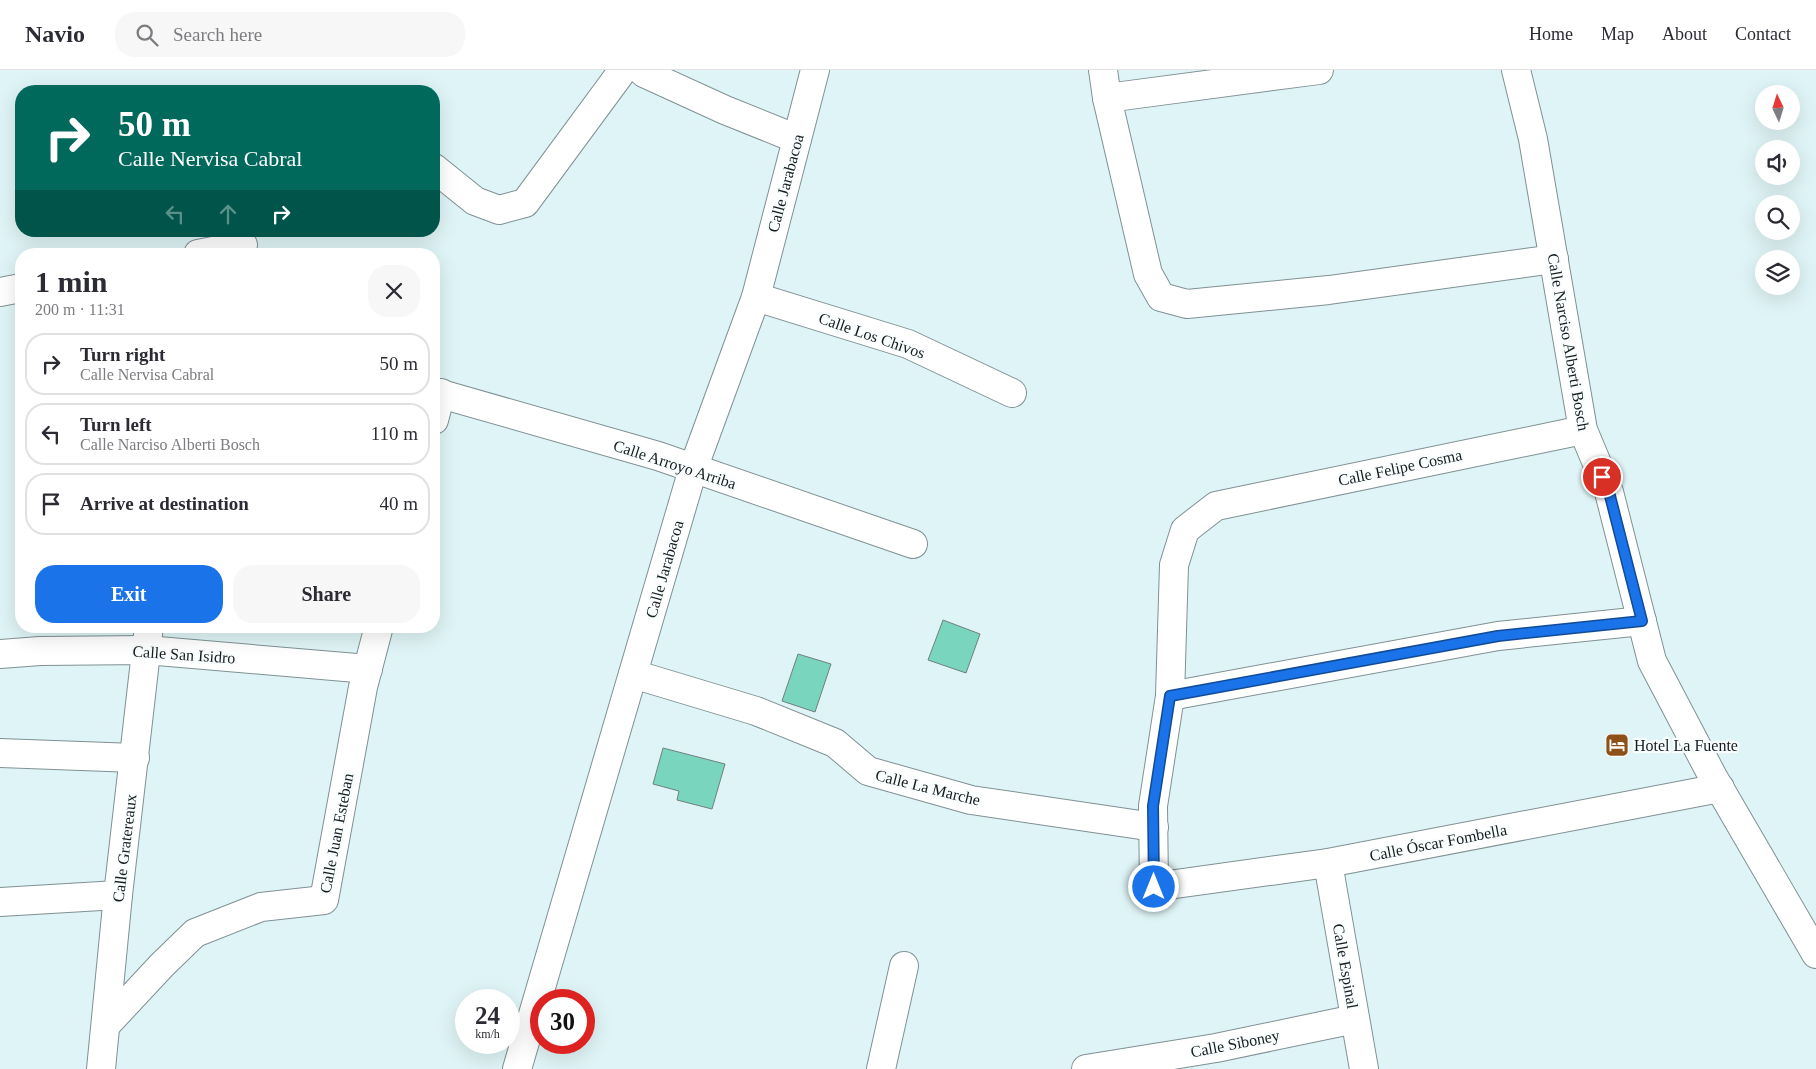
<!DOCTYPE html>
<meta charset="utf-8">
<style>
body{margin:0;font-family:"Times New Roman",serif;background:#f7f7f7;color:#2b2b33;height:100vh;display:flex;flex-direction:column;font-size:19px;white-space:nowrap}
*{box-sizing:border-box;margin:0}
p{font-size:16px;color:#7c7c81}
.icon{flex:none;width:28px;height:28px;fill:none;stroke:currentColor;stroke-width:2;stroke-linecap:round;stroke-linejoin:round}
.map{position:relative;flex:1;overflow:hidden}
.panel{position:absolute;left:15px;top:178px;width:425px;height:385px;display:flex;flex-direction:column;background:#fff;border-radius:20px;box-shadow:0 5px 20px #0002}
.panel>*{flex:none}
.top-card{position:absolute;left:15px;top:15px;width:425px;height:152px;border-radius:20px;box-shadow:0 5px 20px #0002;background:#00695c;color:#fff;overflow:hidden}
.needle{width:32px;rotate:356deg}
.tools{position:absolute;left:1755px;top:15px;display:grid;gap:10px}
.tools a{display:grid;place-items:center;width:45px;height:45px;border-radius:50%;background:#fff;box-shadow:0 5px 20px #0002;font-size:25px}
.speed{position:absolute;left:455px;top:919px;display:flex;gap:10px;font-size:25px;font-weight:700;text-align:center}
.speed>*{display:grid;place-content:center;width:65px;height:65px;border-radius:50%;background:#fff;box-shadow:0 5px 20px #0002;line-height:1}
.speed small{font-size:12px;font-weight:400}
.speed .limit{border:8px solid #d22;background:#fff;color:#111}
.pin{position:absolute;display:grid;place-items:center;width:42px;height:42px;color:#fff;margin:-21px;border:2px solid #fff;border-radius:50%;box-shadow:0 1px 5px #0007}
.me{position:absolute;width:55px;margin:-28px;rotate:0deg;stroke-linejoin:round;filter:drop-shadow(0 0 4px #0008)}
.turn{display:flex;align-items:center;gap:18px;height:105px;padding:0 20px;font-size:22px}
.turn .icon{width:65px;height:65px;stroke-width:2.5}
.turn b{display:block;font-size:35px;line-height:42px}
.lanes{display:flex;align-items:center;height:48px;padding:0 20px;background:#0003;justify-content:center;gap:25px;direction:ltr}
.lanes .off{opacity:.35}
.round{display:grid;place-items:center;flex:none;width:52px;height:52px;border-radius:20px;background:#f7f7f7}
.headline{display:flex;align-items:center;justify-content:space-between;height:85px;padding:0 20px}
h1{font-size:30px;font-weight:700;line-height:38px}
.action{display:flex;gap:10px;margin-top:auto;padding:10px 20px}
.action a{flex:1;height:58px;border-radius:20px;background:#1a73e8;color:#fff;font-size:20px;font-weight:700;line-height:58px;text-align:center}
.action a+a{background:#f7f7f7;color:#2b2b33}
ul{padding:0;list-style:none}
li{display:flex;align-items:center;gap:15px;height:62px;margin:0 10px 8px;padding:0 10px;border:2px solid #e1e1e2;border-radius:20px}
li div{flex:1}
li b{display:block;font-size:19px}
li em{font-style:normal}
header{display:flex;align-items:center;gap:30px;box-sizing:border-box;height:70px;padding:0 25px;background:#fff;border-bottom:1px solid #e1e1e2}
header strong{font-size:24px}
nav{display:flex;gap:28px;margin-inline-start:auto;font-size:18px}
.search{width:350px;height:45px;background:#f7f7f7;display:flex;align-items:center;gap:12px;box-sizing:border-box;padding:0 18px;border-radius:20px;color:#7c7c81;font-size:19px}
.map>svg:first-child{display:block}
.building{fill:#7ad5bf;stroke:#6f807b}
.lines{fill:none;stroke-linecap:round;stroke-linejoin:round}
.minor-casing{stroke:#7f9194;stroke-width:30}
.minor{stroke:#fff;stroke-width:28}
.route-casing{stroke:#114b97;stroke-width:12}
.route{stroke:#1a73e8;stroke-width:9}
.labels{text-anchor:middle;stroke-width:4.5;stroke-linejoin:round;paint-order:stroke}
.street-label{font-size:16px;fill:#151d1e;stroke:#f9fdfe}
.poi-label{font-size:16px;fill:#151d1e;stroke:#f9fdfe;text-anchor:start}
</style>
<header>
<strong>Navio</strong>
<div class="search"><svg class="icon" aria-label="search" viewBox="0 0 24 24"><circle cx="10" cy="10" r="6"/><path d="M15 15l6 6"/></svg>Search here</div>
<nav><a>Home</a><a>Map</a><a>About</a><a>Contact</a></nav>
</header>
<div class="map">
<svg width="1816" height="999" viewBox="0 0 1816 999">
<rect width="100%" height="100%" fill="#dff4f6"/>
<!-- building -->
<g class="building">
<polygon points="943,550 980,564 966,603 928,590"/>
<polygon points="798,584 831,594 815,642 782,631"/>
<polygon points="663,678 725,694 712,739 677,730 679,721 653,714"/>
</g>
<g class="lines">
<!-- minor casing -->
<g class="minor-casing">
<g id="minor">
<polyline points="641,0 644,3 725,40 797,69"/>
<polyline points="1103,0 1107,28 1148,204 1161,227 1187,234 1329,220 1554,189"/>
<polyline points="1516,0 1533,69 1583,360 1609,422 1652,591 1713,707 1816,884"/>
<polyline points="1107,28 1319,0"/>
<polyline points="434,98 475,131 499,140 525,133 623,0"/>
<polyline points="198,184 243,175"/>
<polyline points="0,222 21,218"/>
<polyline points="756,227 908,274 1012,323"/>
<polyline points="434,322 658,386 913,474"/>
<polyline points="434,350 441,323"/>
<polyline points="1583,360 1216,436 1185,460 1174,495 1170,626 1153,736 1154,817 1328,793 1720,718"/>
<polyline points="0,584 40,581 146,580 368,599"/>
<polyline points="633,604 756,641 835,673 868,701 971,730 1154,757"/>
<polyline points="1170,626 1498,566 1642,551"/>
<polyline points="0,683 135,688"/>
<polyline points="1328,793 1364,999"/>
<polyline points="0,832 118,825"/>
<polyline points="106,955 162,895 195,863 261,837 324,830 363,617 379,556"/>
<polyline points="101,999 118,825 149,556"/>
<polyline points="517,999 693,399 756,227 815,0"/>
<polyline points="881,999 904,896"/>
<polyline points="1086,999 1216,978 1355,949"/>
</g>
</g>
<!-- minor -->
<use href="#minor" class="minor"/>
</g>
<g class="lines">
<!-- route casing -->
<g class="route-casing">
<polyline id="route" points="1154,817 1153,736 1170,626 1498,566 1642,551 1609,422 1602,407"/>
</g>
<!-- route -->
<use href="#route" class="route"/>
</g>
<!-- icons -->
<defs>
<g id="hotel-square" transform="scale(1.25)"><rect x="-9" y="-9" width="18" height="18" rx="4" fill="#8f5017" stroke="#f9fdfe"/><path d="M-6-4.5h1.5V1H6V5H4.5V3h-9V5H-6ZM-4 0a1.8 1.8 0 1 1 3.6 0ZM.5 0V-2.5h3Q6-2.5 6 0Z" fill="#fff"/></g>
</defs>
<g fill-rule="evenodd">
<use href="#hotel-square" x="1617" y="675"/>
</g>
<g class="labels">
<!-- street labels -->
<g class="street-label">
<text transform="translate(785 113) rotate(-75)" y="6">Calle Jarabacoa</text>
<text transform="translate(872 265) rotate(19)" y="6">Calle Los Chivos</text>
<text transform="translate(1569 272) rotate(80)" y="6">Calle Narciso Alberti Bosch</text>
<text transform="translate(675 394) rotate(18)" y="6">Calle Arroyo Arriba</text>
<text transform="translate(1400 397) rotate(-12)" y="6">Calle Felipe Cosma</text>
<text transform="translate(664 499) rotate(-74)" y="6">Calle Jarabacoa</text>
<text transform="translate(184 584) rotate(4)" y="6">Calle San Isidro</text>
<text transform="translate(928 717) rotate(14)" y="6">Calle La Marche</text>
<text transform="translate(336 763) rotate(-79)" y="6">Calle Juan Esteban</text>
<text transform="translate(1438 772) rotate(-11)" y="6">Calle Óscar Fombella</text>
<text transform="translate(124 778) rotate(-83)" y="6">Calle Gratereaux</text>
<text transform="translate(1346 896) rotate(80)" y="6">Calle Espinal</text>
<text transform="translate(1235 973) rotate(-11)" y="6">Calle Siboney</text>
</g>
<!-- poi labels -->
<g class="poi-label">
<text x="1634" y="681">Hotel La Fuente</text>
</g>
</g>
</svg>
<div class="tools">
<a><svg class="needle" viewBox="-14 -14 28 28"><path d="M0-13l5 13h-10z" fill="#e53935"/><path d="M0 13l5-13h-10z" fill="#7c7c81"/></svg></a>
<a><svg class="icon" aria-label="sound" viewBox="0 0 24 24"><path d="M4 9h4l5-4v14l-5-4H4zM17 9q2 3 0 6"/></svg></a>
<a><svg class="icon" aria-label="search" viewBox="0 0 24 24"><circle cx="10" cy="10" r="6"/><path d="M15 15l6 6"/></svg></a>
<a><svg class="icon" aria-label="layers" viewBox="0 0 24 24"><path d="M12 4l9 5-9 5-9-5zM3 14l9 5 9-5"/></svg></a>
</div>
<div class="speed"><div>24<small>km/h</small></div><div class="limit">30</div></div>
<div class="pin" style="left:1602px;top:407px;background:#d93025"><svg class="icon" aria-label="arrive" viewBox="0 0 24 24"><path d="M6 21V4h12l-3 4 3 4H6"/></svg></div>
<svg class="me" style="left:1154px;top:817px" viewBox="-20 -20 40 40"><circle r="17" fill="#1a73e8" stroke="#fff" stroke-width="3"/><path d="M0-11L8 9 0 5-8 9z" fill="#fff"/></svg>
<div class="top-card">
<div class="turn"><svg class="icon" aria-label="right" viewBox="0 0 24 24"><path d="M7 20v-9h11M14 6l5 5-5 5"/></svg><div><b>50 m</b>Calle Nervisa Cabral</div></div>
<div class="lanes"><svg class="icon off" aria-label="left" viewBox="0 0 24 24"><path d="M17 20v-9H6M10 6l-5 5 5 5"/></svg><svg class="icon off" aria-label="ahead" viewBox="0 0 24 24"><path d="M12 20V5M6 11l6-6 6 6"/></svg><svg class="icon" aria-label="right" viewBox="0 0 24 24"><path d="M7 20v-9h11M14 6l5 5-5 5"/></svg></div>
</div>
<section class="panel">
<div class="headline"><div><h1>1 min</h1><p>200 m · 11:31</p></div><a class="round"><svg class="icon" aria-label="close" viewBox="0 0 24 24"><path d="M6 6l12 12M18 6L6 18"/></svg></a></div>
<ul>
<li><svg class="icon" aria-label="right" viewBox="0 0 24 24"><path d="M7 20v-9h11M14 6l5 5-5 5"/></svg><div><b>Turn right</b><p>Calle Nervisa Cabral</p></div><em>50 m</em></li>
<li><svg class="icon" aria-label="left" viewBox="0 0 24 24"><path d="M17 20v-9H6M10 6l-5 5 5 5"/></svg><div><b>Turn left</b><p>Calle Narciso Alberti Bosch</p></div><em>110 m</em></li>
<li><svg class="icon" aria-label="arrive" viewBox="0 0 24 24"><path d="M6 21V4h12l-3 4 3 4H6"/></svg><div><b>Arrive at destination</b></div><em>40 m</em></li>
</ul>
<div class="action"><a>Exit</a><a>Share</a></div>
</section>
</div>
